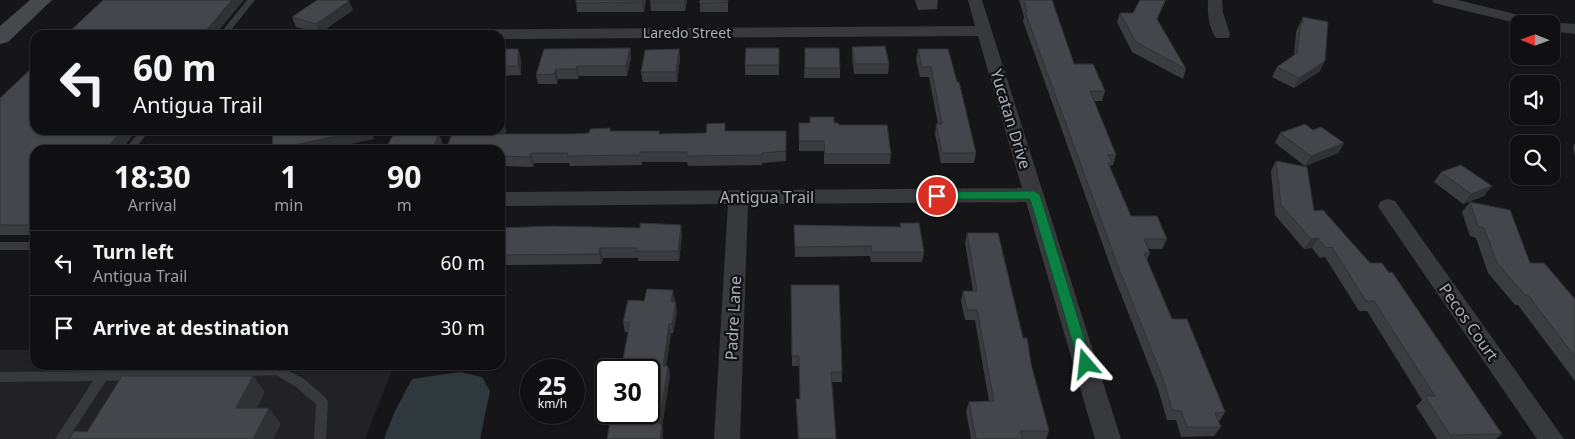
<!DOCTYPE html>
<style>
body{margin:0;font-family:"Noto Sans",sans-serif;background:#19191b;color:#f1f3f6;height:100vh;display:flex;flex-direction:column;font-size:19px;white-space:nowrap}
*{box-sizing:border-box;margin:0}
p{font-size:16px;color:#9c9d9f}
.icon{flex:none;width:28px;height:28px;fill:none;stroke:currentColor;stroke-width:2;stroke-linecap:round;stroke-linejoin:round}
.map{position:relative;flex:1;overflow:hidden}
.panel{position:absolute;left:30px;top:145px;width:475px;height:225px;display:flex;flex-direction:column;background:#101012;border-radius:15px;box-shadow:0 1px 4px #0004,0 0 0 1px #303032}
.panel>*{flex:none}
.guide{position:absolute;left:30px;top:30px;width:475px;height:105px;border-radius:15px;box-shadow:0 1px 4px #0004,0 0 0 1px #303032;background:#101012;color:#f1f3f6;overflow:hidden}
.needle{width:32px;rotate:271deg}
.buttons{position:absolute;left:1510px;top:15px;display:grid;gap:10px}
.buttons a{display:grid;place-items:center;width:50px;height:50px;border-radius:10px;background:#101012;box-shadow:0 1px 4px #0004,0 0 0 1px #303032;font-size:25px}
.speed{position:absolute;left:520px;top:359px;display:flex;gap:10px;font-size:25px;font-weight:700;text-align:center}
.speed>*{display:grid;place-content:center;width:65px;height:65px;border-radius:50%;background:#101012;box-shadow:0 1px 4px #0004,0 0 0 1px #303032;line-height:1}
.speed small{font-size:12px;font-weight:400}
.speed .limit{border:2px solid #111;border-radius:8px;background:#fff;color:#111}
.pin{position:absolute;display:grid;place-items:center;width:42px;height:42px;color:#fff;margin:-21px;border:2px solid #fff;border-radius:50%;box-shadow:0 1px 5px #0007}
.me{position:absolute;width:55px;margin:-28px;rotate:343deg;stroke-linejoin:round;filter:drop-shadow(0 0 4px #0008)}
.turn{display:flex;align-items:center;gap:18px;height:105px;padding:0 20px;font-size:22px}
.turn .icon{width:65px;height:65px;stroke-width:2.5}
.turn b{display:block;font-size:35px;line-height:42px}
.eta{display:flex;justify-content:space-evenly;align-items:center;height:85px;text-align:center}
.eta b{font-size:30px;font-weight:700;line-height:35px}
ul{padding:0;list-style:none}
li{display:flex;align-items:center;gap:15px;height:65px;padding:0 20px;border-top:1px solid #303032}
li div{flex:1}
li b{display:block;font-size:19px}
li em{font-style:normal}
.map>svg:first-child{display:block}
.built{fill:#222225}
.water{fill:#2f393d}
.lines{fill:none;stroke-linecap:round;stroke-linejoin:round}
.service{fill:#37393c;fill-rule:evenodd}
.minor{fill:#37393c;fill-rule:evenodd}
.secondary{fill:#45484c;fill-rule:evenodd}
.wall{fill:#3b3c40}
.shaded-wall{fill:#303134}
.building{fill:#45464b;stroke:#303134}
.route{fill:#0b8043;stroke:#07532c}
.labels{text-anchor:middle;stroke-width:4.5;stroke-linejoin:round;paint-order:stroke}
.far-street-label{font-size:14px;fill:#a9afb7;stroke:#111113}
.street-label{font-size:16px;fill:#a9afb7;stroke:#111113}
</style>
<div class="map">
<svg width="1575" height="439" viewBox="0 0 1575 439">
<rect width="100%" height="100%" fill="#161618"/>
<!-- built -->
<polygon class="built" points="0,350 35,350 35,365 394,365 365,439 0,439"/>
<!-- water -->
<polygon class="water" points="460,372 482,377 490,391 480,439 384,439 395,411 412,379"/>
<g class="lines">
<!-- service -->
<g class="service">
<polygon points="247,0 255,0 227,35 219,35"/>
<polygon points="141,130 150,130 134,150 124,150"/>
<rect x="0" y="242" width="35" height="8"/>
<polygon points="278,365 304,379 326,398 328,402 326,439 314,439 316,404 296,387 276,375 106,381 68,439 55,439 93,381 0,382 0,372 103,371"/>
</g>
<!-- minor -->
<g class="minor">
<polygon points="968,0 982,0 1121,439 1095,439 1026,202 748,204 740,439 714,439 728,204 500,206 500,192 1022,188 978,36 500,39 500,35 382,35 390,30 975,26"/>
<path d="M1208,0h14l1,12 7,23 -2,3h-12c-7,-10 -9,-25 -8,-38z"/>
<polygon points="1432,0 1458,0 1547,22 1575,24 1575,34 1551,31 1551,24 1520,24 1434,3"/>
<polygon points="1388,199 1395,201 1564,439 1537,439 1381,211 1378,206 1381,201"/>
</g>
<!-- secondary -->
<polygon class="secondary" points="30,0 52,0 8,42 0,44 0,26"/>
</g>
<!-- wall -->
<g class="wall">
<polygon points="576,0 646,0 644,12 577,12"/>
<polygon points="650,0 687,0 685,11 651,11"/>
<rect x="700" y="0" width="28" height="12"/>
<polygon points="915,0 938,0 937,9 918,10"/>
<polygon points="1019,0 1052,0 1074,64 1105,91 1102,101 1094,101 1116,155 1113,165 1111,165 1110,168 1131,216 1167,239 1162,249 1148,249 1150,253 1147,260 1172,319 1225,412 1219,422 1221,427 1214,436 1181,437 1176,420 1167,420 1158,389 1115,279 1023,21 1024,17"/>
<polygon points="1140,0 1166,0 1157,20 1186,69 1183,79 1132,52 1117,22 1120,13 1133,13"/>
<polygon points="353,10 320,33 296,27 292,17"/>
<polygon points="1303,17 1320,71 1294,88 1272,77 1277,67 1294,56 1296,32"/>
<polygon points="852,47 889,64 888,74 854,74 852,57"/>
<polygon points="630,48 631,58 627,76 579,76 578,79 558,79 557,84 538,84 536,75"/>
<polygon points="779,48 779,75 745,75 745,65"/>
<polygon points="805,48 840,68 840,78 804,78"/>
<polygon points="500,49 521,58 521,75 500,76"/>
<polygon points="679,49 680,59 677,82 643,82 641,72"/>
<polygon points="918,49 948,49 976,153 974,163 941,163 935,134 936,124 938,124 929,77 920,77 916,59"/>
<polygon points="0,98 35,130 137,130 121,150 35,150 35,235 0,235"/>
<polygon points="503,122 506,131 505,134 573,134 611,131 659,131 659,134 706,133 726,131 786,151 786,161 762,163 762,165 688,166 687,162 642,162 642,165 570,166 569,163 534,163 533,167 500,166 500,150 449,150 447,146 500,130"/>
<polygon points="799,123 834,123 891,154 890,164 824,164 824,151 799,151"/>
<polygon points="1313,130 1344,143 1338,153 1305,166 1275,143 1280,133"/>
<polygon points="1575,144 1575,158 1573,146"/>
<polygon points="1276,161 1314,211 1502,434 1496,439 1437,439 1416,406 1422,400 1367,311 1359,311 1325,257 1320,258 1312,248 1304,249 1275,215 1271,171"/>
<polygon points="1441,172 1492,186 1484,196 1463,204 1434,182"/>
<polygon points="1470,202 1530,263 1575,299 1575,381 1518,305 1515,305 1488,273 1476,238 1470,236 1462,212"/>
<polygon points="900,223 924,252 922,262 871,262 870,256 795,257 794,225 900,227"/>
<polygon points="500,228 682,235 679,261 638,261 638,258 603,258 601,264 500,265"/>
<polygon points="967,233 1023,338 1031,364 1049,431 1046,439 971,439 966,411 969,402 989,401 975,320 965,320 961,301 963,291 973,291 965,243"/>
<polygon points="791,285 842,372 842,382 832,382 836,439 798,439 796,408 796,399 800,399 799,366 792,366"/>
<polygon points="675,300 674,302 677,312 673,333 671,333 666,366 668,366 670,376 662,426 663,434 663,439 607,439 627,422 649,412 628,332 625,332 623,322 644,301"/>
</g>
<!-- shaded-wall -->
<g class="shaded-wall">
<polygon points="232,0 244,0 215,35 202,35"/>
<polygon points="643,0 646,0 644,12 642,2"/>
<polygon points="685,0 687,0 685,11 684,2"/>
<polygon points="349,1 353,10 320,33 316,24"/>
<polygon points="630,48 631,58 627,76 626,66"/>
<polygon points="518,49 521,58 521,75 518,66"/>
<polygon points="679,49 680,59 677,82 676,72"/>
<polygon points="1325,61 1320,71 1294,88 1299,78"/>
<polygon points="577,66 579,76 578,79 576,69"/>
<polygon points="556,69 558,79 557,84 554,74"/>
<polygon points="503,122 506,131 501,143 498,134"/>
<polygon points="122,130 137,130 121,150 105,150"/>
<polygon points="363,130 372,130 374,139 323,150 273,150"/>
<polygon points="439,134 443,144 440,150 432,150"/>
<polygon points="1344,143 1338,153 1305,166 1311,156"/>
<polygon points="531,153 534,163 533,167 530,157"/>
<polygon points="1492,186 1484,196 1463,204 1471,194"/>
<polygon points="681,225 682,235 679,261 678,251"/>
<polygon points="1318,238 1312,248 1304,249 1311,239"/>
<polygon points="600,248 603,258 601,264 599,254"/>
<polygon points="673,290 675,300 673,311 671,302"/>
<polygon points="676,302 677,312 673,333 672,324"/>
<polygon points="669,324 671,333 665,376 663,366"/>
<polygon points="668,366 670,376 662,426 663,434 663,439 660,439 659,424"/>
<polygon points="253,376 265,392 249,424 236,408"/>
<polygon points="269,408 281,424 273,439 253,439"/>
</g>
<!-- building -->
<g class="building">
<polygon points="103,0 232,0 202,35 66,35"/>
<polygon points="317,0 347,0 349,1 316,24 292,17"/>
<polygon points="576,0 643,0 642,2 576,3"/>
<polygon points="650,0 685,0 684,2 650,2"/>
<polygon points="700,0 728,0 728,2 699,3"/>
<polygon points="1024,0 1052,0 1074,64 1093,64 1105,91 1090,91 1116,155 1108,155 1112,163 1108,163 1131,216 1157,216 1167,239 1144,239 1150,253 1144,253 1172,319 1187,319 1225,412 1215,413 1221,427 1187,427 1181,411 1172,410 1163,379 1119,269 1025,12 1027,12"/>
<polygon points="1140,0 1165,0 1157,19 1186,69 1136,42 1120,13 1133,13"/>
<polygon points="1303,17 1328,22 1325,61 1299,78 1277,67 1297,53 1301,22 1303,23"/>
<polygon points="885,46 889,64 855,64 852,47"/>
<polygon points="630,48 626,66 577,66 576,69 556,69 554,74 536,75 544,49"/>
<polygon points="746,48 779,48 779,65 745,65"/>
<polygon points="805,48 839,48 840,68 805,68"/>
<rect x="500" y="49" width="18" height="17"/>
<polygon points="679,49 676,72 641,72 645,50"/>
<polygon points="918,49 948,49 957,82 959,82 976,153 942,153 936,124 942,124 931,67 922,67"/>
<polygon points="35,65 35,130 122,130 105,150 35,150 35,225 0,225 0,98"/>
<polygon points="810,117 834,117 834,123 838,123 839,125 887,125 891,154 825,154 824,141 799,141 799,123 810,123"/>
<polygon points="500,121 503,122 500,129"/>
<polygon points="725,123 725,131 786,131 786,151 762,153 762,155 687,156 687,152 640,152 640,155 567,156 568,153 531,153 530,157 500,156 500,150 471,150 473,146 447,146 454,130 500,130 498,134 573,134 589,133 590,129 610,128 610,131 659,131 659,134 706,133 707,124"/>
<polygon points="1305,124 1313,130 1321,127 1344,143 1311,156 1280,133"/>
<polygon points="273,130 363,130 272,150"/>
<polygon points="439,134 432,150 385,150 393,135"/>
<polygon points="224,148 231,150 222,150"/>
<polygon points="1276,161 1307,167 1314,211 1323,210 1370,263 1382,263 1389,273 1392,272 1502,434 1450,435 1425,396 1435,396 1374,301 1366,301 1332,247 1326,248 1318,238 1311,239 1281,205"/>
<polygon points="1461,165 1492,186 1471,194 1441,172"/>
<polygon points="1470,202 1510,210 1530,263 1544,263 1575,299 1575,357 1528,295 1525,295 1497,263 1484,228 1478,226"/>
<polygon points="640,223 681,225 678,251 636,251 637,248 600,248 599,254 500,255 500,228 552,226 640,228"/>
<polygon points="900,223 919,223 924,252 872,252 871,246 795,247 794,225 901,227"/>
<polygon points="967,233 998,233 1023,338 1027,338 1031,364 1049,431 1020,431 1022,439 976,439 969,402 994,401 977,310 967,310 963,291 977,291"/>
<polygon points="791,285 839,285 842,372 831,372 836,439 799,439 796,399 800,399 799,356 792,356"/>
<polygon points="647,289 673,290 671,302 676,302 672,324 669,324 663,366 668,366 659,424 662,424 660,439 607,439 610,422 627,422 628,412 649,412 649,370 621,370 630,322 623,322 628,300 644,301"/>
<polygon points="122,376 253,376 236,408 269,408 253,439 69,439 74,431 87,432"/>
</g>
<!-- route -->
<polygon class="route" points="1034,191 1040,195 1092,364 1086,369 1079,364 1030,199 937,199 931,196 937,192"/>
<g class="labels">
<!-- far-street labels -->
<g class="far-street-label">
<text x="687" y="38">Laredo Street</text>
</g>
<!-- street labels -->
<g class="street-label">
<text transform="translate(1011 119) rotate(73)" y="6">Yucatan Drive</text>
<text x="767" y="203">Antigua Trail</text>
<text transform="translate(733 318) rotate(-87)" y="6">Padre Lane</text>
<text transform="translate(1469 322) rotate(55)" y="6">Pecos Court</text>
</g>
</g>
</svg>
<div class="buttons">
<a><svg class="needle" viewBox="-14 -14 28 28"><path d="M0-13l5 13h-10z" fill="#e53935"/><path d="M0 13l5-13h-10z" fill="#9c9d9f"/></svg></a>
<a><svg class="icon" aria-label="sound" viewBox="0 0 24 24"><path d="M4 9h4l5-4v14l-5-4H4zM17 9q2 3 0 6"/></svg></a>
<a><svg class="icon" aria-label="search" viewBox="0 0 24 24"><circle cx="10" cy="10" r="6"/><path d="M15 15l6 6"/></svg></a>
</div>
<div class="speed"><div>25<small>km/h</small></div><div class="limit">30</div></div>
<div class="pin" style="left:937px;top:196px;background:#d93025"><svg class="icon" aria-label="arrive" viewBox="0 0 24 24"><path d="M6 21V4h12l-3 4 3 4H6"/></svg></div>
<svg class="me" style="left:1086px;top:364px" viewBox="-20 -20 40 40"><path d="M0-17L14 15 0 8-14 15z" fill="#0b8043" stroke="#fff" stroke-width="4"/></svg>
<div class="guide">
<div class="turn"><svg class="icon" aria-label="left" viewBox="0 0 24 24"><path d="M17 20v-9H6M10 6l-5 5 5 5"/></svg><div><b>60 m</b>Antigua Trail</div></div>
</div>
<section class="panel">
<div class="eta">
<div><b>18:30</b><p>Arrival</p></div>
<div><b>1</b><p>min</p></div>
<div><b>90</b><p>m</p></div>
</div>
<ul>
<li><svg class="icon" aria-label="left" viewBox="0 0 24 24"><path d="M17 20v-9H6M10 6l-5 5 5 5"/></svg><div><b>Turn left</b><p>Antigua Trail</p></div><em>60 m</em></li>
<li><svg class="icon" aria-label="arrive" viewBox="0 0 24 24"><path d="M6 21V4h12l-3 4 3 4H6"/></svg><div><b>Arrive at destination</b></div><em>30 m</em></li>
</ul>
</section>
</div>
